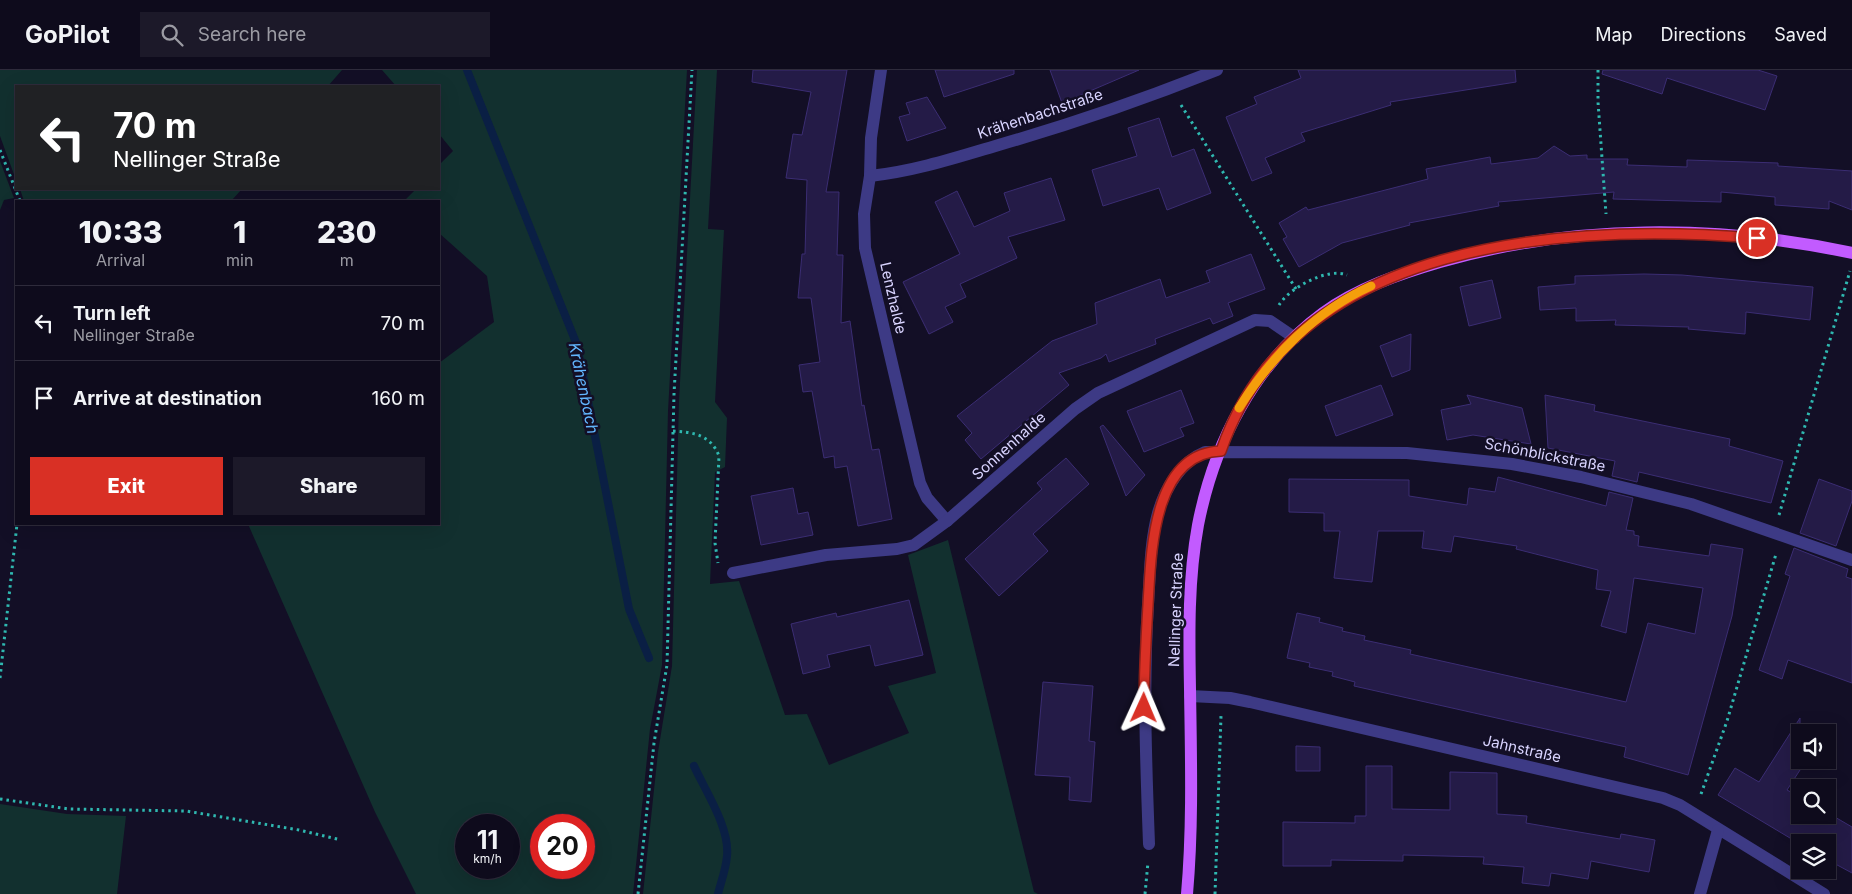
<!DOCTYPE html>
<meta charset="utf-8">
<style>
body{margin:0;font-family:Inter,sans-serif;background:#1c1929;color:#f1f3f6;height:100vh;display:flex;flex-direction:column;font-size:19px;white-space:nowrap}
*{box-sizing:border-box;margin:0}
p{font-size:16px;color:#9b9ba3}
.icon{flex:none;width:28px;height:28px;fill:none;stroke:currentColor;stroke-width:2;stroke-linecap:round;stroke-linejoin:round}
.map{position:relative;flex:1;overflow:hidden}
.panel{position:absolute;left:15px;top:130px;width:425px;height:325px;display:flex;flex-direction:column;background:#0e0b1c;border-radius:0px;box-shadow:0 5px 20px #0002,0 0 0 1px #2e2b3b}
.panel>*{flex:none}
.guide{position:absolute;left:15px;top:15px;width:425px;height:105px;border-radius:0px;box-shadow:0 5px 20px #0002,0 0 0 1px #2e2b3b;background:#202124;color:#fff;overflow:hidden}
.controls{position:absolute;left:1791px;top:654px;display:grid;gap:10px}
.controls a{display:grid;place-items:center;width:45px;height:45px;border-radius:0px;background:#0e0b1c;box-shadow:0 5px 20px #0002,0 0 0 1px #2e2b3b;font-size:25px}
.speed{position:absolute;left:455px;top:744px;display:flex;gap:10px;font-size:25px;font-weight:700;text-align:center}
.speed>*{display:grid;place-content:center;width:65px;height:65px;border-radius:50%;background:#0e0b1c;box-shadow:0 5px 20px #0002,0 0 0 1px #2e2b3b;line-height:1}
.speed small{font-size:12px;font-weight:400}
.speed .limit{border:8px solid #d22;background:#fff;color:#111}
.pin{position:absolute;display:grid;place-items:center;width:42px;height:42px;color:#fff;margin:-21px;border:2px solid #fff;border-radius:50%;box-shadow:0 1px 5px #0007}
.me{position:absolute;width:55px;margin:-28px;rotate:1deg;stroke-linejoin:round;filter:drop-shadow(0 0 4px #0008)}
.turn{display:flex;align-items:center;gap:18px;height:105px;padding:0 15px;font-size:22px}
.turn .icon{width:65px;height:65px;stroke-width:2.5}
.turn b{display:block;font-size:35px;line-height:42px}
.eta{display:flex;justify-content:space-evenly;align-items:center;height:85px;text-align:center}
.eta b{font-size:30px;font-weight:800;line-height:35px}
.cta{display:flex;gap:10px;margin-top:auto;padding:10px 15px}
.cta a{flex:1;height:58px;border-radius:0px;background:#d93025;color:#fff;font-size:20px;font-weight:800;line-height:58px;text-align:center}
.cta a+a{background:#1c1929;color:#f1f3f6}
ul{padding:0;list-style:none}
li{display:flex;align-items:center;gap:15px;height:75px;padding:0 15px;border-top:1px solid #2e2b3b}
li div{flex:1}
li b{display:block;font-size:19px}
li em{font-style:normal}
header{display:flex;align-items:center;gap:30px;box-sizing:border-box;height:70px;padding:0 25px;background:#0e0b1c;border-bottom:1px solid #2e2b3b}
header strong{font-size:24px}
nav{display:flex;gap:28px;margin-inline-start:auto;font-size:18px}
.search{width:350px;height:45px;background:#1c1929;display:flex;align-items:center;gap:12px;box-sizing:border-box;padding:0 18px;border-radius:0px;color:#9b9ba3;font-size:19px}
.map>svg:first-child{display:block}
.green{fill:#12302f;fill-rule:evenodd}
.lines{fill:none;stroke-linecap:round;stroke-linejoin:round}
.stream{stroke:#0a1f44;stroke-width:8}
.building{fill:#241b47;stroke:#3b2d73}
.path{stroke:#2fb8b0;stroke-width:3;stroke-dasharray:2.5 4;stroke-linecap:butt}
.minor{stroke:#3d3a85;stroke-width:12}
.major{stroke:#c25bff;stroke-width:12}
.route-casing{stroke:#8d1f18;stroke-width:12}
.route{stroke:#d93025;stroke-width:9}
.slow{stroke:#f59e0b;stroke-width:9}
.labels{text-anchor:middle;stroke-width:5;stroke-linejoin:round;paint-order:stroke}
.street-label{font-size:15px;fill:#d9d4ff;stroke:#130f26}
.water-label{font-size:16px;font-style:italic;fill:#62b6ff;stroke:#130f26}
</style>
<header>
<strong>GoPilot</strong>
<div class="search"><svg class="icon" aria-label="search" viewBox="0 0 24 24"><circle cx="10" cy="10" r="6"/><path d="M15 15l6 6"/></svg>Search here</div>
<nav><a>Map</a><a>Directions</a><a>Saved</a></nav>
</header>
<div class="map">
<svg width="1852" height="824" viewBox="0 0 1852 824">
<rect width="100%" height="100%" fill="#130f26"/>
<!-- green -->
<g class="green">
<polygon points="0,0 342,0 328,16 16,16 16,110 0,66"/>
<path d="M382,0h305l-19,341 -6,254 -12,64 -17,165h-217l-41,-82 -127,-288h191v-161l55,-41 -7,-46 -48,-43v-32h-35l12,-12h23v-24l14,-14 -14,-17v-48h-43zM466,755h43v43h-43zM541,755h43v43h-43z"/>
<polygon points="697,0 717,0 708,159 724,160 715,332 727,348 725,397 715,402 710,514 739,511 785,645 807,644 829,695 909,663 888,616 936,603 908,485 948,470 1034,822 1038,824 643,824 658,682 672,596 679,331"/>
<polygon points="0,91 14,128 4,130 0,140"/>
<polygon points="20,119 242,119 231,131 24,131"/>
<polygon points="0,734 67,744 126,746 117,824 0,824"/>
</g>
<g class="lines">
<!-- stream -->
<g class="stream">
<polyline points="467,0 577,275 629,539 649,588"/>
<path d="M694,696c12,26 36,62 33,90 -1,13 -6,26 -9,38"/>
</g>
</g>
<!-- building -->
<g class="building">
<polygon points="753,0 847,0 826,122 839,122 837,185 843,185 841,253 850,251 862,336 864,335 872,380 879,379 892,449 858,456 847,396 835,398 834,386 824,388 812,321 803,322 799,295 820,292 811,228 798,228 802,184 805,184 807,110 786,108 793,64 802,65 811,22 752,12"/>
<polygon points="935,0 1014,0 1014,4 944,27"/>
<polygon points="1050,0 1139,0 1062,33"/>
<polygon points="1298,0 1515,0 1516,12 1390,32 1391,35 1301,63 1305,71 1265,88 1272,103 1252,111 1226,47 1257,34 1254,27 1301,8"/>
<polygon points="1603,0 1758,0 1777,6 1765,40 1667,8 1662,24 1602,4"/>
<polygon points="927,27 946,58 907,71 899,47 910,44 906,33"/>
<polygon points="1159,48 1172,87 1194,79 1211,123 1167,140 1159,118 1103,136 1092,100 1137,86 1128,58"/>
<polygon points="1554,76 1570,86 1587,85 1587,89 1628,89 1627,95 1687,97 1687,90 1778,93 1778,96 1852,101 1852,140 1829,131 1829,139 1775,135 1775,127 1721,122 1721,132 1613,129 1614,122 1498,132 1499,136 1409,153 1410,155 1342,173 1299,197 1283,169 1287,167 1279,153 1306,137 1308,140 1428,109 1426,99 1490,87 1491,94 1538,88"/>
<polygon points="1051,108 1065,150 1008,167 1017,188 960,214 966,227 945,237 953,252 929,264 903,212 960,184 935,132 957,121 974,157 1010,141 1004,123"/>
<polygon points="1251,184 1265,219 1228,233 1233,246 1213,254 1210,248 1155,269 1156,274 1109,292 1106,284 1101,288 1059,303 1069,315 981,389 965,370 972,363 957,346 1052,271 1097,254 1095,233 1160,209 1166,228 1210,212 1206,201"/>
<polygon points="1644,204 1682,205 1813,217 1810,250 1746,242 1745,264 1688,259 1689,257 1615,255 1616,250 1576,251 1576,238 1540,240 1538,217 1575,214 1575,206"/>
<polygon points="1492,210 1501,248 1469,256 1460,217"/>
<polygon points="1411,264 1410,300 1392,307 1380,276"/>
<polygon points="1381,315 1393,345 1336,366 1325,336"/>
<polygon points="1181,320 1194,353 1180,358 1184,366 1144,382 1127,341"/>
<polygon points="1467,325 1522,338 1531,374 1473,365 1447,370 1441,340 1471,334"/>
<polygon points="1545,325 1595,335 1594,341 1730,369 1729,376 1783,391 1771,433 1639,402 1637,412 1612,406 1615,391 1548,378"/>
<polygon points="1103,355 1145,405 1126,426 1100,357"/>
<polygon points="1066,388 1089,414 1033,464 1048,481 999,526 965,489 1042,419 1037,413"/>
<polygon points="1498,407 1606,436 1609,422 1633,428 1626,460 1634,461 1634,465 1639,466 1638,476 1709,486 1711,474 1743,479 1732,546 1688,705 1624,687 1626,677 1354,616 1355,612 1332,606 1333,602 1309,597 1310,593 1287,588 1297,543 1320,548 1319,552 1343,558 1342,561 1365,566 1364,570 1411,580 1410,584 1626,632 1648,553 1695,564 1703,518 1634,508 1626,563 1601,556 1611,521 1596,519 1598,500 1516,479 1517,476 1454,466 1451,482 1422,478 1424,461 1378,461 1372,512 1334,508 1340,461 1324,461 1324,443 1289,442 1289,409 1409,410 1409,426 1467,435 1469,418 1495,422"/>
<polygon points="1819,409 1852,421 1852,431 1836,476 1800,463"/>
<polygon points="793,418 798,444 808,442 813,465 761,475 751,426"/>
<polygon points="1794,478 1848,499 1846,507 1852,509 1852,613 1788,590 1782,609 1759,600 1790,506 1785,504"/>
<polygon points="909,530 923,585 875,596 870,575 827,585 830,597 803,604 791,554 836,543 837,547"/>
<polygon points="1043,612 1093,616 1089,671 1095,672 1091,732 1069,730 1070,707 1035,705"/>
<polygon points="1800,648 1800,700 1787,720 1800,727 1800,745 1828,745 1828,743 1852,757 1852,803 1828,790 1828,772 1800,774 1718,725 1735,698 1759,712"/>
<polygon points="1296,676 1320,677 1320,701 1296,701"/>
<polygon points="1366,696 1392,696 1392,739 1450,740 1450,702 1497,703 1497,744 1527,746 1526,753 1620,769 1621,764 1655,770 1649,802 1591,791 1588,809 1551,803 1549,816 1522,813 1524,797 1483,794 1484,787 1403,785 1403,791 1331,790 1331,796 1283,796 1283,752 1355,753 1355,746 1366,746"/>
</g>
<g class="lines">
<!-- path -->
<g class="path">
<polyline points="1598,0 1598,32 1606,144"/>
<polyline points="1181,35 1296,219"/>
<polyline points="0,80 20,131"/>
<path d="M1279,235c10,-17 49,-38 68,-30"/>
<path d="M673,361c20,1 38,4 46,25l-4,87 3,20"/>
<polyline points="1779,445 1850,201"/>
<polyline points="0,608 17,454"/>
<polyline points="1701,724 1727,651 1776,484"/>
<polyline points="0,729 69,739 186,741 299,760 341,770"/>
<polyline points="638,824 654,673 667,595 674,324 692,0"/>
<polyline points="1145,824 1148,792"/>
<polyline points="1215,824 1221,646"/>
</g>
<!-- minor -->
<g class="minor">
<polyline points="881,0 871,68 870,106 864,144 865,178 920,413 927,428 947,451"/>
<path d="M870,106c46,-5 88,-19 132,-32 73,-21 145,-46 215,-74"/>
<polyline points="733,503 826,485 897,479 914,475 947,451 1075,339 1098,323 1255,250 1270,251 1295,268"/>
<polyline points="1190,626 1230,628 1250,632 1663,728 1680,735 1824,824"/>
<path d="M1149,774c-3,-80 -6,-159 -1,-240 2,-29 2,-62 10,-91 7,-24 22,-51 47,-61l202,1 105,11 69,13 110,27 161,56"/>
<polyline points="1700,824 1718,760"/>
</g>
<!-- major -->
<path class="major" d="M1187,824c6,-68 4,-137 3,-205 -1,-54 -2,-110 8,-164 16,-82 56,-161 125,-212 35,-25 76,-39 117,-51 132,-38 278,-38 412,-9"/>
</g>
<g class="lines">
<!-- route casing -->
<g class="route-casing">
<path id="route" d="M1144,638c0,-34 2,-69 4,-103 3,-50 4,-152 73,-154 73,-213 347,-228 536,-213"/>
</g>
<!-- route -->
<use href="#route" class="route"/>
<!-- slow -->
<path class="slow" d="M1239,338c32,-52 77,-97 132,-122"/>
</g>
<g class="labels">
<!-- street labels -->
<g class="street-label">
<text transform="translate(1040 44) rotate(-18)" y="5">Krähenbachstraße</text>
<text transform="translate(893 228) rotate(77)" y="5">Lenzhalde</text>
<text transform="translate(1009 376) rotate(-42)" y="5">Sonnenhalde</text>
<text transform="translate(1545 385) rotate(11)" y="5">Schönblickstraße</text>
<text transform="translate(1176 540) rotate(-88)" y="5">Nellinger Straße</text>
<text transform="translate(1522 679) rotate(13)" y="5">Jahnstraße</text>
</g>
<!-- water labels -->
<g class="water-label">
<text transform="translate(584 318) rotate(78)" y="6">Krähenbach</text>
</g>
</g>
</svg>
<div class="controls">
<a><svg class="icon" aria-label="sound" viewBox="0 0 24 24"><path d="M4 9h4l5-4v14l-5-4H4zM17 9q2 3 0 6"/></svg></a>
<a><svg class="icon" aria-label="search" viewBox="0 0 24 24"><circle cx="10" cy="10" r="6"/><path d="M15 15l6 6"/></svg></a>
<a><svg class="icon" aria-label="layers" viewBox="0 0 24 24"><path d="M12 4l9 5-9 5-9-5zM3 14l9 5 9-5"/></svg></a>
</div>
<div class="speed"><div>11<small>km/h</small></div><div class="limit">20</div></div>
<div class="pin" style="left:1757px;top:168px;background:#d93025"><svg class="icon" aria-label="arrive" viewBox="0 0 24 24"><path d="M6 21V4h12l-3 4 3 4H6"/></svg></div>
<svg class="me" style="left:1144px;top:638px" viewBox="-20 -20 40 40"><path d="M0-17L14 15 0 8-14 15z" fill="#d93025" stroke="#fff" stroke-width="4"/></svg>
<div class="guide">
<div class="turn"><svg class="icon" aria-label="left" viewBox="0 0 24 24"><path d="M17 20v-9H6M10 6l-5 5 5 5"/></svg><div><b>70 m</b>Nellinger Straße</div></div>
</div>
<section class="panel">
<div class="eta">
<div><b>10:33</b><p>Arrival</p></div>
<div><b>1</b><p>min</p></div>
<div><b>230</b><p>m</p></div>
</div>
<ul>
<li><svg class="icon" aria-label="left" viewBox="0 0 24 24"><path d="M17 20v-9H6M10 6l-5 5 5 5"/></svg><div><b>Turn left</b><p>Nellinger Straße</p></div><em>70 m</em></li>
<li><svg class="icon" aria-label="arrive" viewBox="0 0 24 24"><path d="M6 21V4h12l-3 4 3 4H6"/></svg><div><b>Arrive at destination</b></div><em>160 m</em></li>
</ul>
<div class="cta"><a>Exit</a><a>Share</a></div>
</section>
</div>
